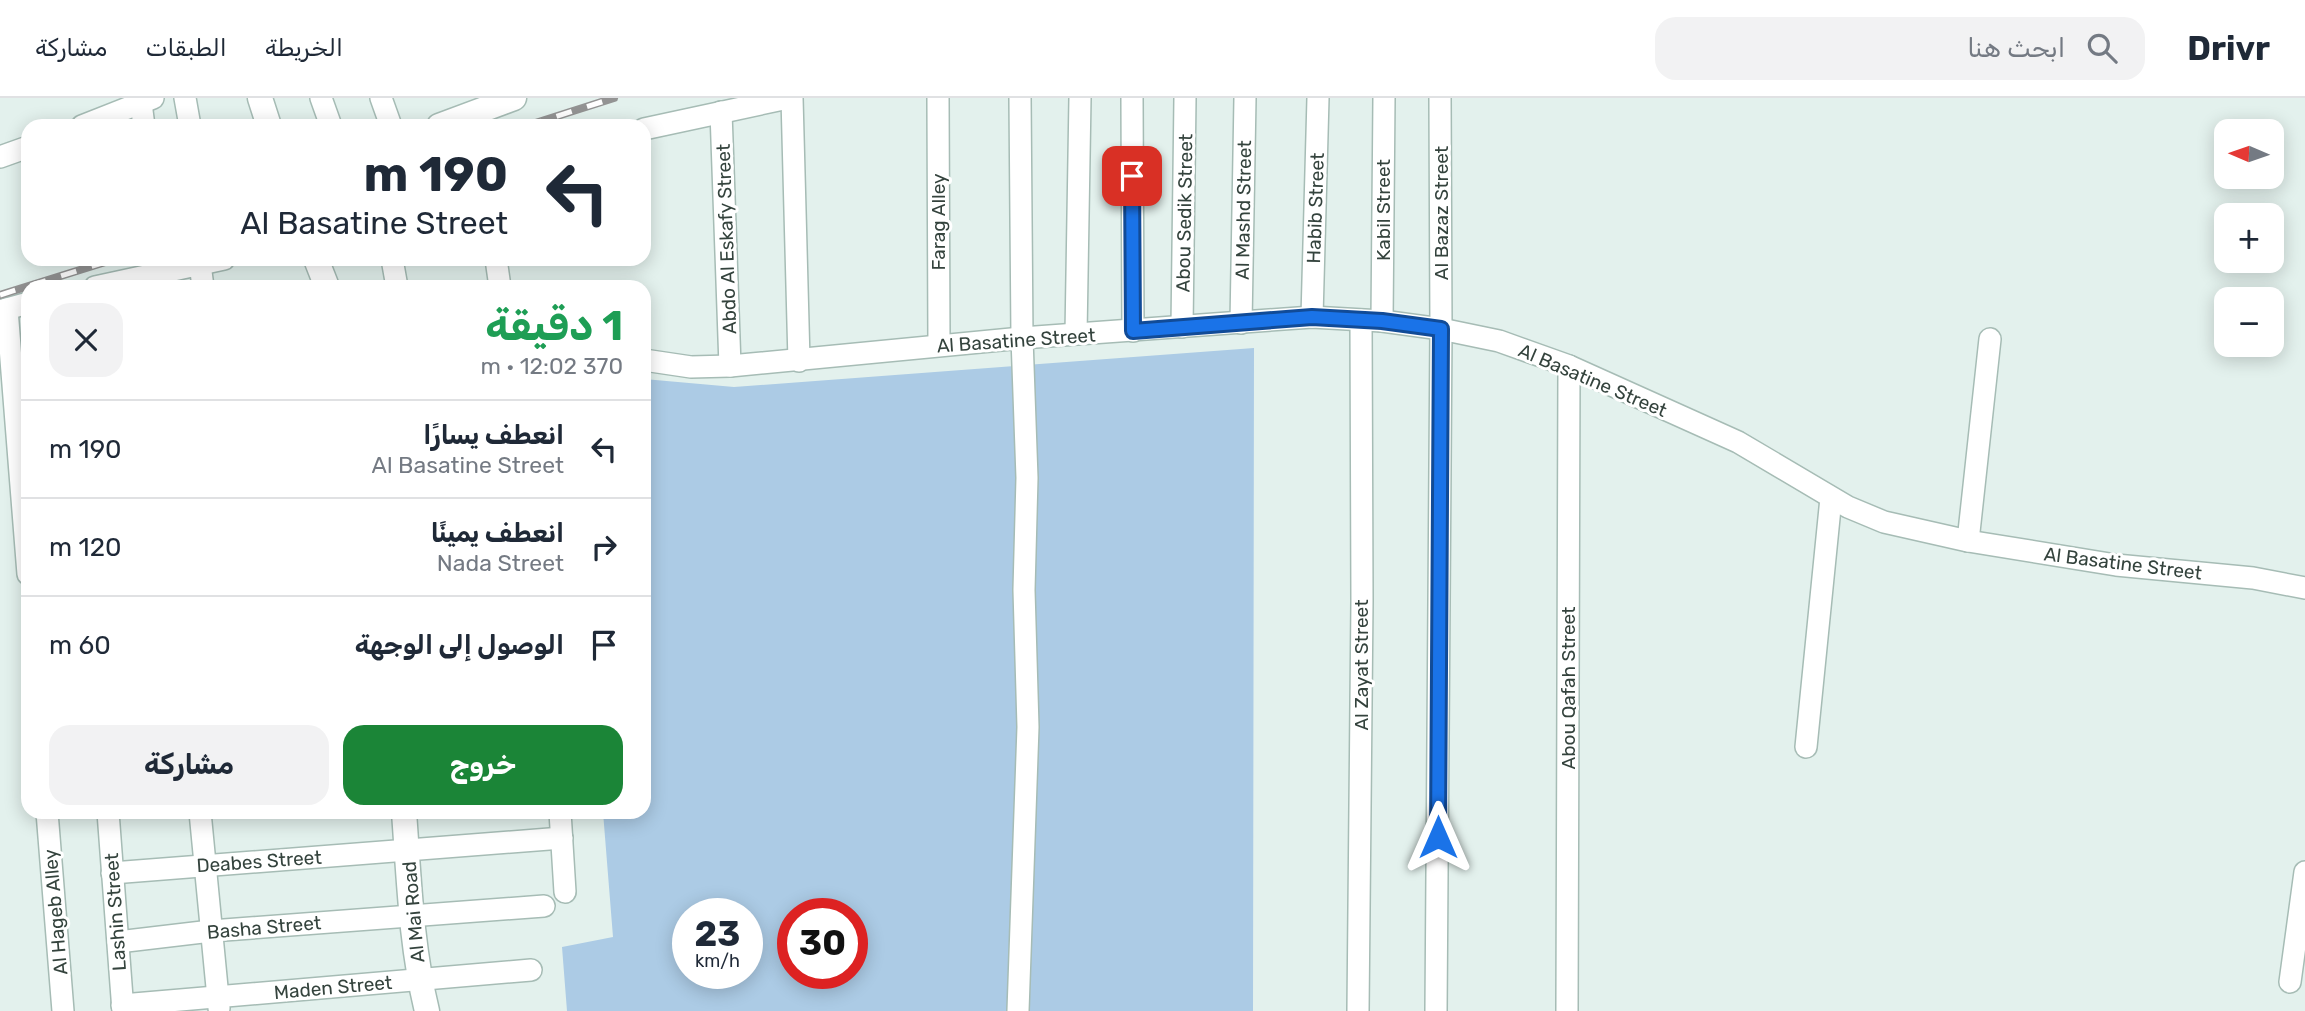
<!DOCTYPE html>
<html lang="ar">
<meta charset="utf-8">
<style>
body{margin:0;font-family:Rubik,Cairo,sans-serif;background:#f2f2f3;color:#1f2937;direction:rtl;height:100vh;display:flex;flex-direction:column;font-size:26px;white-space:nowrap}
*{box-sizing:border-box;margin:0}
p{font-size:23px;color:#747a83}
.icon{flex:none;width:38px;height:38px;fill:none;stroke:currentColor;stroke-width:2;stroke-linecap:round;stroke-linejoin:round}
.map{position:relative;flex:1;overflow:hidden;direction:ltr}
.details{position:absolute;left:21px;top:182px;width:630px;height:539px;display:flex;flex-direction:column;background:#fff;border-radius:21px;box-shadow:0 4px 18px #0003;direction:rtl}
.details>*{flex:none}
.guide{position:absolute;left:21px;top:21px;width:630px;height:147px;border-radius:21px;box-shadow:0 4px 18px #0003;direction:rtl;background:#fff;color:#1f2937;overflow:hidden}
.needle{width:46px;rotate:272deg}
.buttons{position:absolute;left:2214px;top:21px;display:grid;gap:14px}
.buttons a{display:grid;place-items:center;width:70px;height:70px;border-radius:14px;background:#fff;box-shadow:0 4px 18px #0003;font-size:35px}
.speed{position:absolute;left:672px;top:800px;display:flex;gap:14px;font-size:35px;font-weight:700;text-align:center}
.speed>*{display:grid;place-content:center;width:91px;height:91px;border-radius:50%;background:#fff;box-shadow:0 4px 18px #0003;line-height:1}
.speed small{font-size:18px;font-weight:400}
.speed .limit{border:10px solid #d22;background:#fff;color:#111}
.pin{position:absolute;display:grid;place-items:center;width:60px;height:60px;color:#fff;margin:-30px;border-radius:14px;box-shadow:0 4px 10px #0006}
.me{position:absolute;width:77px;margin:-38px;rotate:0deg;stroke-linejoin:round;filter:drop-shadow(0 0 5px #0008)}
.turn{display:flex;align-items:center;gap:24px;height:147px;padding:0 28px;font-size:32px}
.turn .icon{width:91px;height:91px;stroke-width:2.5}
.turn b{display:block;font-size:49px;line-height:60px}
.round{display:grid;place-items:center;flex:none;width:74px;height:74px;border-radius:21px;background:#f2f2f3}
.headline{display:flex;align-items:center;justify-content:space-between;height:119px;padding:0 28px}
h1{font-size:42px;font-weight:700;line-height:52px;color:#1e9e55}
.cta{display:flex;gap:14px;margin-top:auto;padding:14px 28px}
.cta a{flex:1;height:80px;border-radius:21px;background:#1b8537;color:#fff;font-size:28px;font-weight:700;line-height:80px;text-align:center}
.cta a+a{background:#f2f2f3;color:#1f2937}
ul{padding:0;list-style:none}
li{display:flex;align-items:center;gap:21px;height:98px;padding:0 28px;border-top:2px solid #e0e1e3}
li div{flex:1}
li b{display:block;font-size:26px}
li em{font-style:normal}
header{display:flex;align-items:center;gap:42px;box-sizing:border-box;height:98px;padding:0 35px;background:#fff;border-bottom:2px solid #e0e1e3}
header strong{font-size:33px}
nav{display:flex;gap:38px;margin-inline-start:auto;font-size:24px}
.search{width:490px;height:63px;background:#f2f2f3;display:flex;align-items:center;gap:18px;box-sizing:border-box;padding:0 24px;border-radius:21px;color:#747a83;font-size:26px}
.map>svg:first-child{display:block}
.green{fill:#accbe5;fill-rule:evenodd}
.lines{fill:none;stroke-linecap:round;stroke-linejoin:round}
.minor-casing{stroke:#a6bcb5;stroke-width:24}
.tertiary-casing{stroke:#a6bcb5;stroke-width:27}
.minor{stroke:#fff;stroke-width:21}
.tertiary{stroke:#fff;stroke-width:24}
.rail-casing{stroke:#939393;stroke-width:8}
.rail{stroke:#fff;stroke-width:5;stroke-dasharray:16;stroke-linecap:butt}
.route-casing{stroke:#114b97;stroke-width:18}
.route{stroke:#1a73e8;stroke-width:12}
.labels{text-anchor:middle;stroke-width:6;stroke-linejoin:round;paint-order:stroke}
.street-label{font-size:19px;fill:#34433d;stroke:#fff}
</style>
<header>
<strong>Drivr</strong>
<div class="search"><svg class="icon" aria-label="search" viewBox="0 0 24 24"><circle cx="10" cy="10" r="6"/><path d="M15 15l6 6"/></svg>ابحث هنا</div>
<nav><a>الخريطة</a><a>الطبقات</a><a>مشاركة</a></nav>
</header>
<div class="map">
<svg width="2305" height="913" viewBox="0 0 2305 913">
<rect width="100%" height="100%" fill="#e3f1ed"/>
<!-- green -->
<path class="green" d="M1254,250l-1,663h-686l-5,-64 51,-10 -10,-125h41v-433l90,8zM688,816h59v59h-59zM793,816h59v59h-59z"/>
<g class="lines">
<!-- minor casing -->
<g class="minor-casing">
<g id="minor">
<polyline points="185,0 190,28"/>
<polyline points="321,0 331,28"/>
<polyline points="381,0 391,28"/>
<polyline points="792,0 799,263"/>
<polyline points="938,0 939,247"/>
<polyline points="1132,0 1133,233"/>
<polyline points="141,5 144,28"/>
<polyline points="721,14 730,268"/>
<polyline points="82,28 153,0"/>
<polyline points="644,31 788,0"/>
<polyline points="0,59 28,49"/>
<polyline points="392,161 397,189"/>
<polyline points="496,161 500,189"/>
<polyline points="200,166 203,189"/>
<polyline points="95,189 224,161"/>
<polyline points="7,211 28,476"/>
<polyline points="0,213 28,205"/>
<polyline points="1312,219 1318,0"/>
<polyline points="1382,223 1384,0"/>
<polyline points="1241,225 1245,0"/>
<polyline points="1182,229 1185,0"/>
<polyline points="1076,236 1080,0"/>
<polyline points="644,262 691,269 730,268 1022,240 1312,219 1382,223 1441,231 1499,243 1569,268 1738,344 1848,409 1884,424 1968,443 2116,467 2253,480 2305,490"/>
<polyline points="1968,443 1990,241"/>
<polyline points="1806,649 1831,400"/>
<polyline points="47,714 63,913"/>
<polyline points="108,714 123,913"/>
<polyline points="200,714 219,910"/>
<polyline points="560,714 565,794"/>
<polyline points="112,775 562,740"/>
<polyline points="118,844 211,833 544,808"/>
<polyline points="2290,884 2305,774"/>
<polyline points="122,907 531,872"/>
<polyline points="1018,913 1028,629 1024,492 1027,380 1022,240 1020,0"/>
<polyline points="1358,913 1362,503 1361,222"/>
<polyline points="1436,913 1441,231 1440,0"/>
<polyline points="1567,913 1569,268"/>
</g>
</g>
<!-- tertiary casing -->
<g class="tertiary-casing">
<g id="tertiary">
<polyline points="260,0 269,28"/>
<polyline points="439,28 514,0"/>
<polyline points="316,161 327,189"/>
<path d="M404,714c5,67 7,134 23,199"/>
</g>
</g>
<!-- minor -->
<use href="#minor" class="minor"/>
<!-- tertiary -->
<use href="#tertiary" class="tertiary"/>
<!-- rail casing -->
<g class="rail-casing">
<g id="rail">
<polyline points="526,28 614,0"/>
<polyline points="0,197 115,161"/>
</g>
</g>
<!-- rail -->
<use href="#rail" class="rail"/>
</g>
<g class="lines">
<!-- route casing -->
<g class="route-casing">
<polyline id="route" points="1132,78 1133,233 1312,219 1382,223 1441,231 1438,739"/>
</g>
<!-- route -->
<use href="#route" class="route"/>
</g>
<g class="labels">
<!-- street labels -->
<g class="street-label">
<text transform="translate(1315 110) rotate(-88)" y="7">Habib Street</text>
<text transform="translate(1243 112) rotate(-89)" y="7">Al Mashd Street</text>
<text transform="translate(1383 112) rotate(-90)" y="7">Kabil Street</text>
<text transform="translate(1184 115) rotate(-89)" y="7">Abou Sedik Street</text>
<text transform="translate(1441 115) rotate(-90)" y="7">Al Bazaz Street</text>
<text transform="translate(938 124) rotate(-90)" y="7">Farag Alley</text>
<text transform="translate(726 141) rotate(-92)" y="7">Abdo Al Eskafy Street</text>
<text transform="translate(1016 242) rotate(-4)" y="7">Al Basatine Street</text>
<text transform="translate(1593 282) rotate(23)" y="7">Al Basatine Street</text>
<text transform="translate(2123 465) rotate(7)" y="7">Al Basatine Street</text>
<text transform="translate(1361 567) rotate(-90)" y="7">Al Zayat Street</text>
<text transform="translate(1568 590) rotate(-90)" y="7">Abou Qafah Street</text>
<text transform="translate(259 763) rotate(-4)" y="7">Deabes Street</text>
<text transform="translate(55 814) rotate(-95)" y="7">Al Hageb Alley</text>
<text transform="translate(115 814) rotate(-94)" y="7">Lashin Street</text>
<text transform="translate(413 814) rotate(-95)" y="7">Al Mai Road</text>
<text transform="translate(264 829) rotate(-5)" y="7">Basha Street</text>
<text transform="translate(333 889) rotate(-5)" y="7">Maden Street</text>
</g>
</g>
</svg>
<div class="buttons">
<a><svg class="needle" viewBox="-14 -14 28 28"><path d="M0-13l5 13h-10z" fill="#e53935"/><path d="M0 13l5-13h-10z" fill="#747a83"/></svg></a>
<a>+</a>
<a>−</a>
</div>
<div class="speed"><div>23<small>km/h</small></div><div class="limit">30</div></div>
<div class="pin" style="left:1132px;top:78px;background:#d93025"><svg class="icon" aria-label="arrive" viewBox="0 0 24 24"><path d="M6 21V4h12l-3 4 3 4H6"/></svg></div>
<svg class="me" style="left:1438px;top:739px" viewBox="-20 -20 40 40"><path d="M0-17L14 15 0 8-14 15z" fill="#1a73e8" stroke="#fff" stroke-width="4"/></svg>
<div class="guide">
<div class="turn"><svg class="icon" aria-label="left" viewBox="0 0 24 24"><path d="M17 20v-9H6M10 6l-5 5 5 5"/></svg><div><b>190 m</b>Al Basatine Street</div></div>
</div>
<section class="details">
<div class="headline"><div><h1>1 دقيقة</h1><p>370 m · 12:02</p></div><a class="round"><svg class="icon" aria-label="close" viewBox="0 0 24 24"><path d="M6 6l12 12M18 6L6 18"/></svg></a></div>
<ul>
<li><svg class="icon" aria-label="left" viewBox="0 0 24 24"><path d="M17 20v-9H6M10 6l-5 5 5 5"/></svg><div><b>انعطف يسارًا</b><p>Al Basatine Street</p></div><em>190 m</em></li>
<li><svg class="icon" aria-label="right" viewBox="0 0 24 24"><path d="M7 20v-9h11M14 6l5 5-5 5"/></svg><div><b>انعطف يمينًا</b><p>Nada Street</p></div><em>120 m</em></li>
<li><svg class="icon" aria-label="arrive" viewBox="0 0 24 24"><path d="M6 21V4h12l-3 4 3 4H6"/></svg><div><b>الوصول إلى الوجهة</b></div><em>60 m</em></li>
</ul>
<div class="cta"><a>خروج</a><a>مشاركة</a></div>
</section>
</div>
